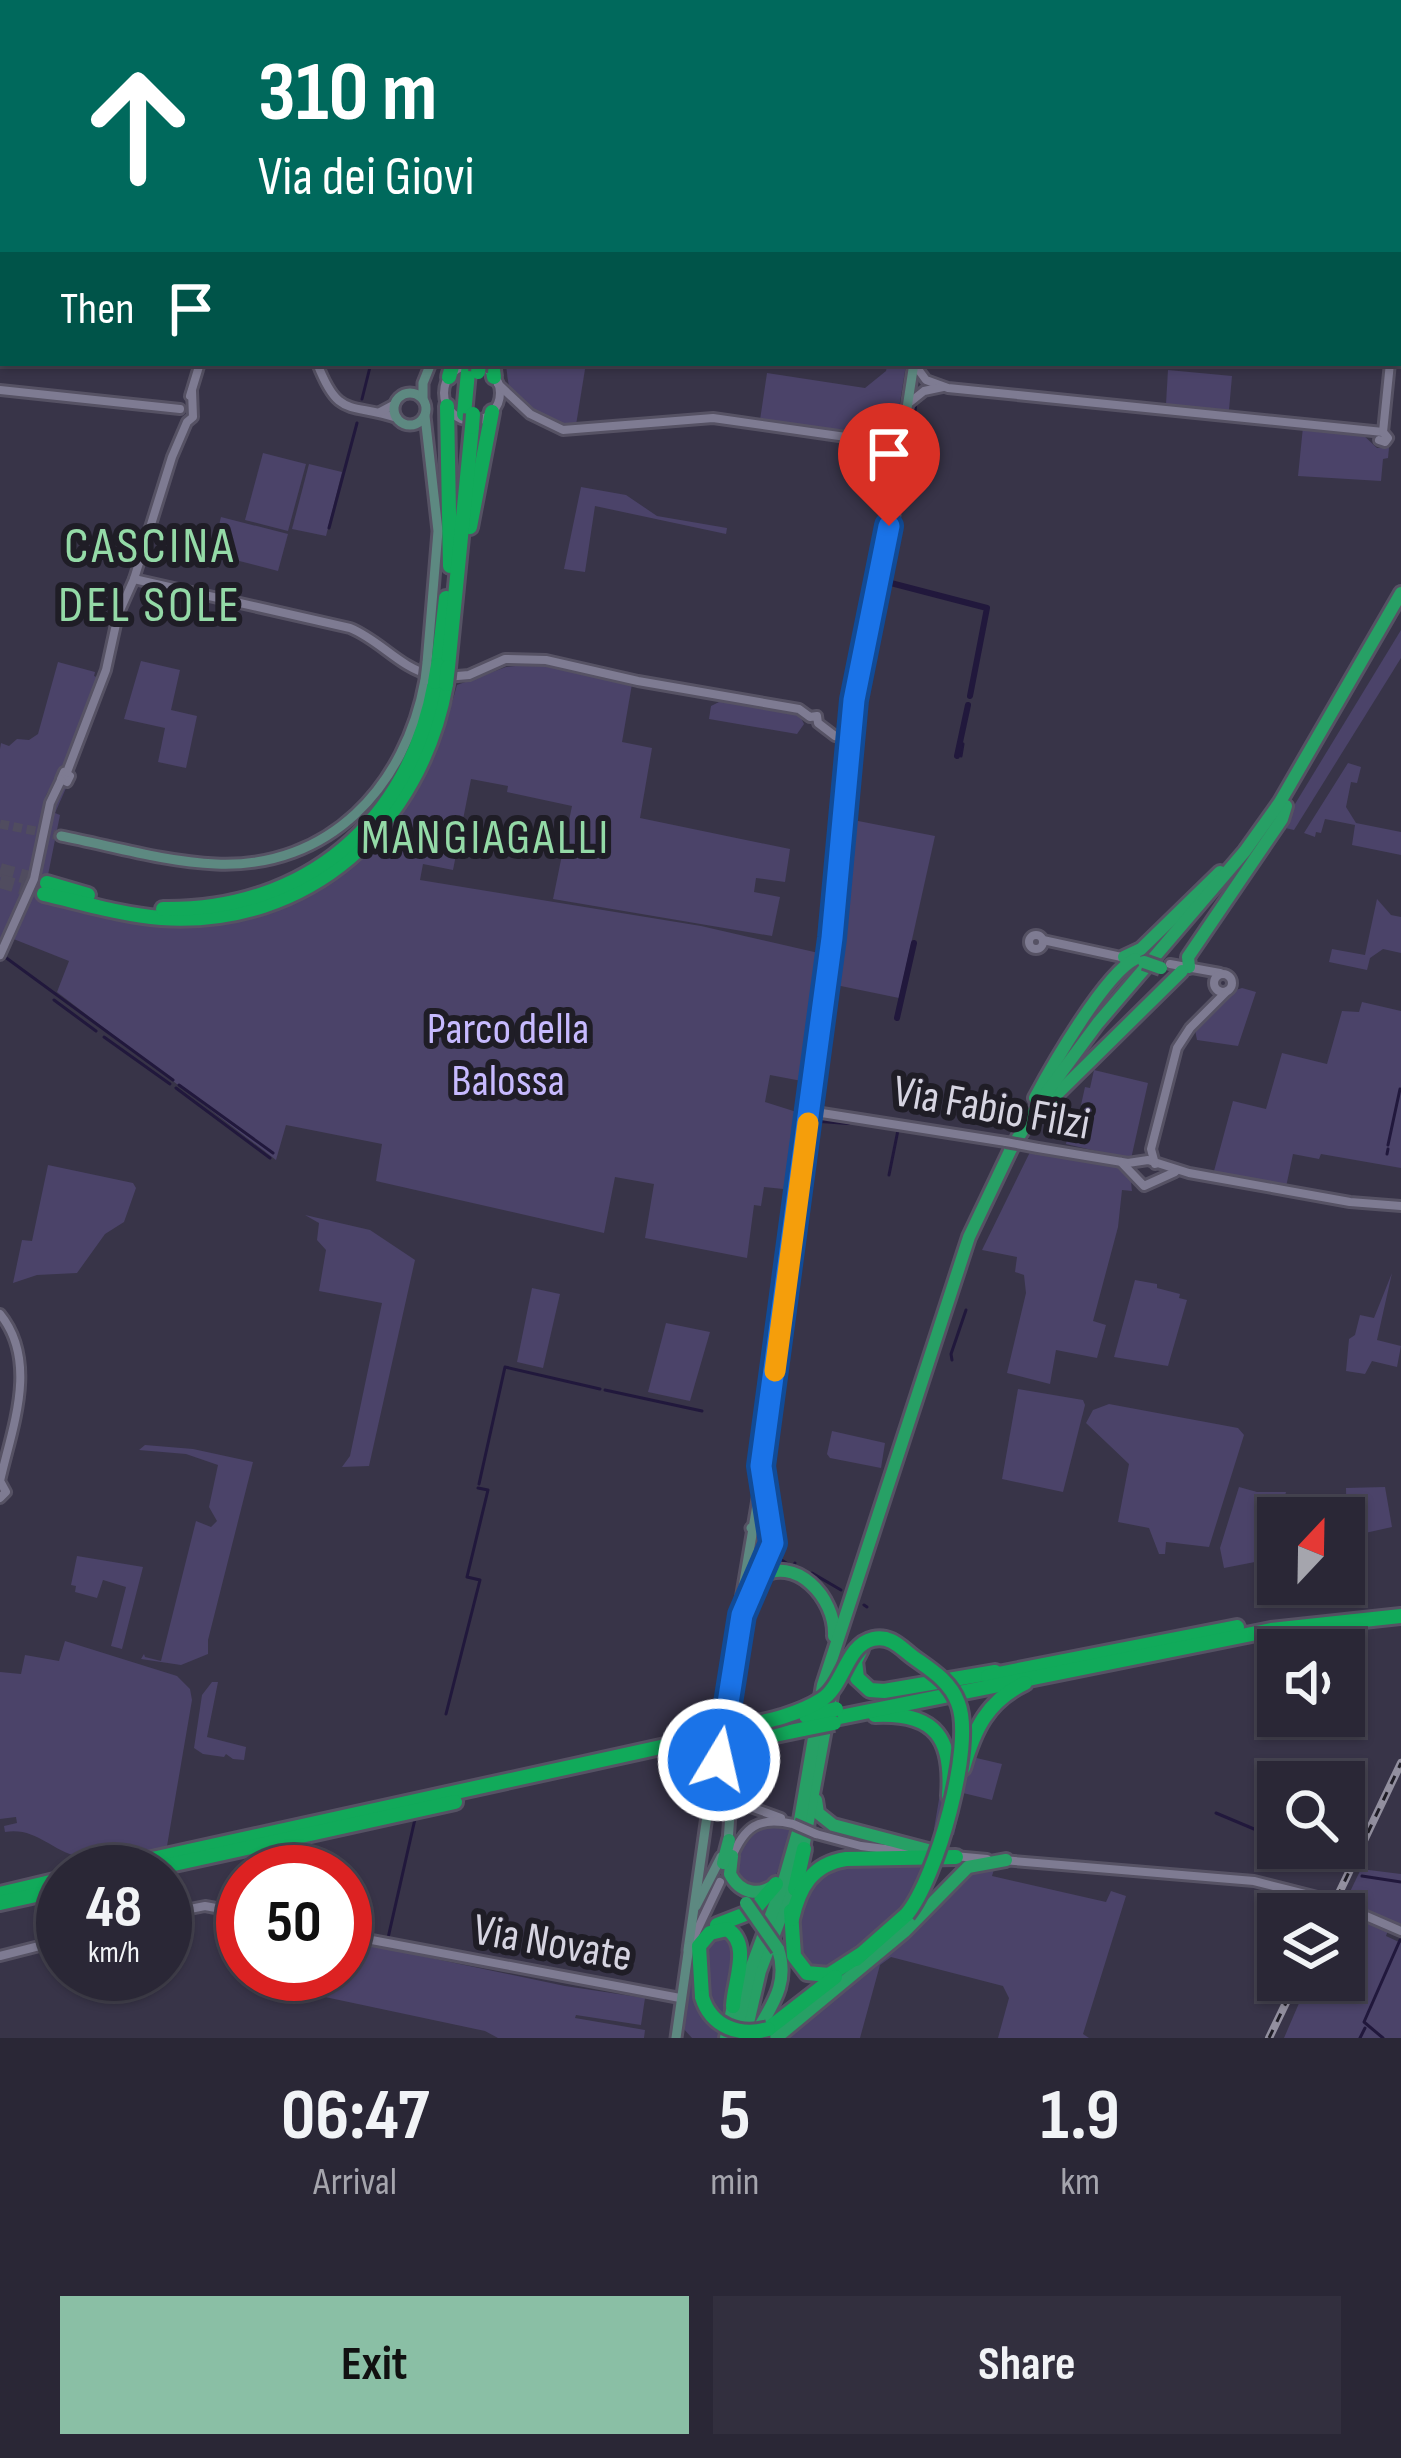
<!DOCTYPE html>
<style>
body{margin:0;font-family:"Sofia Sans Condensed",sans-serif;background:#322f3e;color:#f1f3f6;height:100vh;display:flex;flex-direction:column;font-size:45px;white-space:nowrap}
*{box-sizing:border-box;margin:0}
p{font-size:39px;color:#a5a5ad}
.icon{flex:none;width:66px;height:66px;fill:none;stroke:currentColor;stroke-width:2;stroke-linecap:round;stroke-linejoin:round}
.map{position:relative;height:2038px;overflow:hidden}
.panel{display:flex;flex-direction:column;background:#2a2736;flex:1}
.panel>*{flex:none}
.hud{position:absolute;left:0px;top:0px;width:1401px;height:366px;box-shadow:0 3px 9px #0004,0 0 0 3px #464451;background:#00695c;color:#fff;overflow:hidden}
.needle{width:78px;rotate:22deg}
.buttons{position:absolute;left:1257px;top:1497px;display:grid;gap:24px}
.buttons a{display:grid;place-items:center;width:108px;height:108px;border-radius:0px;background:#2a2736;box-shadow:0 3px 9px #0004,0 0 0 3px #464451;font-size:60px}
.speed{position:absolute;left:36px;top:1845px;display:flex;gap:24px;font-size:60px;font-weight:700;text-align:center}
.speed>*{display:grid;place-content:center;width:156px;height:156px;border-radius:50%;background:#2a2736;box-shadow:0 3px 9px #0004,0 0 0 3px #464451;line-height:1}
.speed small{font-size:30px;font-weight:400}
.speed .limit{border:18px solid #d22;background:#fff;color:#111}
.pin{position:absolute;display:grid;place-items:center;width:102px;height:102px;color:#fff;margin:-123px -51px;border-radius:50% 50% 50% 0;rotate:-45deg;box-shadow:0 0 12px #0007}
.pin .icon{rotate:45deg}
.me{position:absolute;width:132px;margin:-66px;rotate:9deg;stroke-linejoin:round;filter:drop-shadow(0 0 9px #0008)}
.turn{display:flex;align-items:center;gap:42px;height:252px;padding:0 60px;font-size:54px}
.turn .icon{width:156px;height:156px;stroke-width:2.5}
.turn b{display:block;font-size:84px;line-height:102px}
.then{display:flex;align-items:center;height:114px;padding:0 60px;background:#0003;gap:24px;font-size:45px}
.eta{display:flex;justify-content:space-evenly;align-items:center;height:204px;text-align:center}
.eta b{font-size:72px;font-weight:700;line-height:84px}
.action{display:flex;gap:24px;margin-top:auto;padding:24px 60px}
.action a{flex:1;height:138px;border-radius:0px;background:#8abfa5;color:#111;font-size:48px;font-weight:700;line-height:138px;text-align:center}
.action a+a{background:#322f3e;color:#f1f3f6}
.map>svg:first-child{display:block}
.green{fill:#4b4369}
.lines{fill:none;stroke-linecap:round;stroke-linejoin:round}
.stream{stroke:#21183c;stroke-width:3}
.canal{stroke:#21183c;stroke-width:6}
.secondary-tunnel{stroke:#504c5f;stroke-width:9;stroke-dasharray:9 4.5;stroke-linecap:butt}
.motorway-tunnel{stroke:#504c5f;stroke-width:14;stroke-dasharray:14 7;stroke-linecap:butt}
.tertiary-casing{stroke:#565264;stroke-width:14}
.secondary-casing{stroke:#565264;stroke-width:15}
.trunk-casing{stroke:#565264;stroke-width:18}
.motorway-casing{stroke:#565264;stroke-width:20}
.tertiary{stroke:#7e7b92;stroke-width:8}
.secondary{stroke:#5d8981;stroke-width:9}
.trunk{stroke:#27a065;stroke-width:12}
.motorway{stroke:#11aa5a;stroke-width:14}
.rail-casing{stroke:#928f9f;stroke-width:8}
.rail{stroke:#1f1d26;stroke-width:3;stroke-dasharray:9;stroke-linecap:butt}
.tertiary-bridge-casing{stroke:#565264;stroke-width:14;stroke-linecap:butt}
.secondary-bridge-casing{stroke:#565264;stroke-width:15;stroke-linecap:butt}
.trunk-bridge-casing{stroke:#565264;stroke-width:18;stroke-linecap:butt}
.motorway-bridge-casing{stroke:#565264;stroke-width:20;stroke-linecap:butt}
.tertiary-bridge{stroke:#7e7b92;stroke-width:8}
.secondary-bridge{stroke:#5d8981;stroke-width:9}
.trunk-bridge{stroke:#27a065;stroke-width:12}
.motorway-bridge{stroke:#11aa5a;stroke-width:14}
.route-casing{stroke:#114b97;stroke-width:30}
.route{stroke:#1a73e8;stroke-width:21}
.slow{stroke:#f59e0b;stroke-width:21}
.labels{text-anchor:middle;stroke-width:12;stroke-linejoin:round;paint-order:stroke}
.park-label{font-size:45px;fill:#c7baff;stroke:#1f1d26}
.street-label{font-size:45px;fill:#d6d4e1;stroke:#1f1d26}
.neighbourhood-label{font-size:48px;letter-spacing:3px;fill:#94daa7;stroke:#1f1d26}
.quarter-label{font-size:51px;letter-spacing:3px;fill:#94daa7;stroke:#1f1d26}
</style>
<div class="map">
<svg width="1401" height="2038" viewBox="0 0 1401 2038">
<rect width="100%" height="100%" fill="#383448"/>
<!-- green -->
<g class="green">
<path d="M506,363h80l-10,62c-53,4 -66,-11 -70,-62z"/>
<polygon points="888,363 906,365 896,427 867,436 760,420 767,373 865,388 886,371"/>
<polygon points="1168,370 1232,376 1229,410 1166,404"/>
<polygon points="1303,427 1362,434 1377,448 1389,448 1388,458 1383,459 1381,481 1298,476"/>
<polygon points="263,453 306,464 288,531 245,520"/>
<polygon points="309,464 342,472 326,536 292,529"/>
<polygon points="581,487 626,495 657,516 727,528 726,534 595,506 585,572 564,569"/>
<polygon points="221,517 288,534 278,571 212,554"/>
<polygon points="1401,630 1401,658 1294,830 1281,827"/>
<polygon points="141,661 180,670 171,710 197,716 186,768 158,762 165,728 124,719"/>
<polygon points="58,662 95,672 94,676 99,678 66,761 46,795 33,864 0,942 0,749 1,743 9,746 17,739 29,740 38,734"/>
<path d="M535,664l97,20 -10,58 30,6 -12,70 150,31 -5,33 -29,-4 -2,14 26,5 -8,39 -219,-37 19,-93 -65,-14 1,-6 -37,-7 -18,91 -30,-6 -3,16 281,46 122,28 -16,128 -37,-7 -5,27 38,12 -10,76 -29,-3 -3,19 -7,-1 -7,53 -102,-20 9,-54 -39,-7 -11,56 -228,-52 6,-37 -96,-19 -10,35 -219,-168 12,-31 -58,-23 29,-67 11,-59 11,-28 4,4 -11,25 5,2 -17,85c39,8 79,20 118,24 103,10 207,-47 257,-135 19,-33 29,-69 39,-104l49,-18z"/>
<polygon points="721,701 799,714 804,724 797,734 709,719 711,706"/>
<polygon points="1348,763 1361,767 1357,783 1351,782 1346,807 1356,823 1401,832 1401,855 1352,845 1355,825 1325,819 1321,833 1316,832 1315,837 1304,833"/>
<polygon points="848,819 935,836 899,998 831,984"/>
<polygon points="1377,899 1391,915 1401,917 1401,953 1383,949 1370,958 1367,970 1329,962 1332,949 1365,955"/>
<polygon points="1242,988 1256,992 1238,1046 1197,1040 1195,1030 1233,991"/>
<polygon points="1362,1002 1401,1011 1401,1168 1321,1154 1319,1159 1293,1154 1286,1187 1216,1175 1214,1171 1233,1101 1266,1109 1282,1053 1327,1064 1342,1011 1359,1012"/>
<polygon points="1094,1070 1148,1083 1131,1159 1066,1144 1072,1113 1079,1114 1085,1087 1090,1088"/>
<path d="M1031,1150c20,4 86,8 97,22 4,6 3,13 4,19l-10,-1 -4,37 -25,94 13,4 -9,33 -41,-8 -6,34 -43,-11 19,-80 -2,-18 -9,-3 2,-15 -35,-7z"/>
<polygon points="48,1165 133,1183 136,1188 124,1222 105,1234 77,1273 37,1275 13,1283 22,1240 32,1241"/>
<polygon points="305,1215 370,1230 415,1260 369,1466 342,1467 350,1456 382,1303 319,1291 326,1250 317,1240 319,1223"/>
<polygon points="1392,1273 1377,1340 1401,1346 1397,1367 1372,1361 1365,1374 1346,1371 1349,1339 1355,1335 1360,1315 1374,1318"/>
<polygon points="1135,1280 1157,1284 1157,1288 1180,1294 1179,1298 1187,1300 1168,1366 1114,1357"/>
<polygon points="532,1288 560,1294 543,1368 517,1362"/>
<polygon points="666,1323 710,1332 690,1401 648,1392"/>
<polygon points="1018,1389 1083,1400 1085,1405 1063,1492 1002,1479"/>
<polygon points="1109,1404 1238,1428 1244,1435 1209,1547 1166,1542 1165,1554 1159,1554 1149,1528 1118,1522 1129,1464 1086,1423 1093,1410"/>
<polygon points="832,1431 885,1443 881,1468 830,1458 827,1454"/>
<polygon points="145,1445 193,1449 253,1462 208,1640 208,1654 181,1665 141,1659 144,1654 145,1657 161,1661 196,1521 211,1527 217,1521 209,1507 218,1465 186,1454 139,1450"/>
<polygon points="1239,1487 1257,1492 1286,1492 1282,1507 1277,1506 1260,1561 1224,1568 1220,1548"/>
<polygon points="1385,1487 1392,1527 1347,1537 1346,1488"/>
<polygon points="77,1556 143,1567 122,1649 111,1646 126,1587 103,1580 97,1598 75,1592 76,1586 71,1585"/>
<path d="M65,1641l112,35 13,13 2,11 -25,146c-29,7 -58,17 -88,11 -29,-7 -43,-30 -74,-25l-1,-6 13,-3 -1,-6 -16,2v-147l21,2 4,-19 34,6z"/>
<polygon points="212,1682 218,1682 207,1737 246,1747 244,1760 233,1759 226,1754 224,1757 203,1754 194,1748 202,1695"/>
<polygon points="968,1756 1002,1764 992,1800 963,1793 954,1835 937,1834 934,1829 945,1764"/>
<path d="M774,1822l20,8 -22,55 -28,2c-15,-28 -10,-29 4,-56z"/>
<path d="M928,1861c-19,42 -64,99 -108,114l-23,-17c-3,-30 1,-80 35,-92 19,-7 73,-4 96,-5z"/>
<polygon points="995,1866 992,1876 1106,1902 1111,1891 1126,1896 1083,2034 1089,2038 998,2038 1009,1998 1003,1986 891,1957 880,1965 860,2038 783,2038 895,1944 964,1874"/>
<polygon points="1361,1869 1401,1874 1401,1926 1345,1902"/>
<polygon points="1341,1909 1388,1930 1386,1936 1401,1943 1401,2038 1284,2038 1309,1980 1344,1980"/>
<path d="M721,1931l18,16 -18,91h-29l-10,-11c6,-39 4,-73 39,-96z"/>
<polygon points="345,1940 565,1986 645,1998 641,2025 576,2015 575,2018 645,2030 644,2038 498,2038 485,2031 325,1997 331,1974 345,1974"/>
</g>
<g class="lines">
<!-- stream -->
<g class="stream">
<polyline points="536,3 538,0"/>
<polyline points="362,399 371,363"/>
<polyline points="329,528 357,423"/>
<polyline points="960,743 963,744 961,756"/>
<polyline points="5,957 173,1080"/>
<polyline points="54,1000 96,1031"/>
<polyline points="104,1037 170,1084"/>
<polyline points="179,1085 273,1153"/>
<polyline points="176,1088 270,1158"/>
<polyline points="1388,1145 1400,1089"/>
<polyline points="1387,1154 1388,1149"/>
<polyline points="889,1175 898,1130"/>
<polyline points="952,1360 951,1354 966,1310"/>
<polyline points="605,1390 702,1411"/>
<polyline points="479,1484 505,1367 600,1389"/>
<polyline points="775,1556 793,1567 795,1563"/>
<polyline points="812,1573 841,1590"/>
<polyline points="864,1605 867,1607"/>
<polyline points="446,1714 480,1580 467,1577 488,1490 478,1488"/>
<polyline points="1216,1813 1254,1829"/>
<polyline points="1262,1833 1274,1836"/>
<polyline points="1362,1876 1401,1882"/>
<polyline points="388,1938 415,1819 433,1814"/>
<polyline points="1360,2038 1365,2028"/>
<polyline points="1383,2038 1364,2022 1400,1940"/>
</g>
<!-- canal -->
<g class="canal">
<polyline points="976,3 977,0"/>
<polyline points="901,492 914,407"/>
<polyline points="887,579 893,537"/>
<polyline points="887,582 987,608 970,696"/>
<polyline points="957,756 968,705"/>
<polyline points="897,1018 914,943"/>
<polyline points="793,1292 813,1128 821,1120 848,1122"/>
<polyline points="761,1550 763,1540"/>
</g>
<!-- secondary-tunnel -->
<polyline class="secondary-tunnel" points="0,824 61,836"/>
<!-- motorway-tunnel -->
<g class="motorway-tunnel">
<polyline points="0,870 47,883"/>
<polyline points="0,881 44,894"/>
</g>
<!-- tertiary casing -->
<g class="tertiary-casing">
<g id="tertiary">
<polyline points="44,0 45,3"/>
<polyline points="1401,291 1401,300"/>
<polyline points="1398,318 1401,315"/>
<path d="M317,363c22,57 33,39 80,55"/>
<polyline points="915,365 926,380 948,388 1383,432"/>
<circle cx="472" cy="393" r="28"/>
<polyline points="498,384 530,414 563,430 713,418 867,440 885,448 898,463"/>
<polyline points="0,390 180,409"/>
<polyline points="190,396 200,363"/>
<polyline points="909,403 924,391 943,387"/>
<polyline points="380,412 395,404"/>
<polyline points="868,439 904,425"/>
<polyline points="1379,440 1385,442 1388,438 1383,432 1390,363"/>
<path d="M134,579l216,49c30,12 50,40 81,47"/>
<polyline points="446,677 469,675 505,659 546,660 638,681 799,709 810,717 817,716 818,723 835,736 851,740"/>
<polygon points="64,772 70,776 67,782 61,779"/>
<polyline points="67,772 106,670 118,615 134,579 172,457 187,422 193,417 192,391"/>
<circle cx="1036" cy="942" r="7"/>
<polyline points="1043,940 1126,958"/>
<polyline points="0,955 34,879 50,803 61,780"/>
<polyline points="1170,964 1220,973"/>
<circle cx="1223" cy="983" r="9"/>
<polyline points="809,1111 1006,1142"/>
<polyline points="1038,1148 1128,1163 1148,1160 1189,1173 1350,1202 1401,1206"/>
<polyline points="1121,1162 1144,1186 1175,1172"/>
<polyline points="1155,1164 1151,1149 1177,1048 1190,1028 1226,992"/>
<path d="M0,1314c39,48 12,114 0,167l6,11 -6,6"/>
<polyline points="724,1793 734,1801 781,1818"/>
<polyline points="816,1834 861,1846 909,1852"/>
<polyline points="954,1856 987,1859"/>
<path d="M731,1859c13,-32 27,-43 62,-35"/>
<polyline points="1002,1860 1254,1881 1333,1901"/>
<polyline points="1343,1906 1401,1931"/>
<polyline points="165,1914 205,1906 243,1913"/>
<polyline points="345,1935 680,1998"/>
<polyline points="691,1943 720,1882"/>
<polyline points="0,1956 63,1940"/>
</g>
</g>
<!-- secondary casing -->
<g class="secondary-casing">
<g id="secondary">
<polyline points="1147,0 1151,3"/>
<polyline points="556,3 559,0"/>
<polyline points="970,3 970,0"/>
<polyline points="1398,155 1401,155"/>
<circle cx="410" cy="409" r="16"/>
<polyline points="423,398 423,383 431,363"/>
<polyline points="425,416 438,531 427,663"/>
<path d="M61,836c51,10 104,26 155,28 113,5 190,-78 209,-184"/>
<polyline points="763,1489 772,1528"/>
<polyline points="742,1618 772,1548 773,1533 769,1526 760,1523 751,1528"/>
<polyline points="718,1771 730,1814 728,1842"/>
<polyline points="696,1906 721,1857"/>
<polyline points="688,1950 720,1724 758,1499 832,938 854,700 894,515 891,509 896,504 894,492 914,363"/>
<polyline points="676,2038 689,1946"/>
</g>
</g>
<!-- trunk casing -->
<g class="trunk-casing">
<g id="trunk">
<polyline points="1124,957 1141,949 1220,872"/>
<polyline points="1189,967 1188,957 1282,819 1286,806"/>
<path d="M1035,1098c17,-32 70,-124 100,-139"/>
<polyline points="1048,1103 1182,971"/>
<path d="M758,1578c37,-25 78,20 76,58"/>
<polyline points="816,1800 818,1813 833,1825 943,1854"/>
<polyline points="802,1854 833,1685"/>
<path d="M732,1856l-2,18c10,19 28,23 45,11"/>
<polyline points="723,1863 729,1840"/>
<polyline points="745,2036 760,1971 795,1879"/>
<path d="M754,2037c16,-30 36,-52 24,-88"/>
<polyline points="726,2038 733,2006"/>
<polyline points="735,2038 750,1971 784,1881 798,1832 823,1685 969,1237 1011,1149 1044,1096 1098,1023 1245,851 1280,802 1401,593"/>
<polyline points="776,2038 904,1932 968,1867 1006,1860"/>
</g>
</g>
<!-- motorway casing -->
<g class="motorway-casing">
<g id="motorway">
<polyline points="816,0 818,3"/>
<polyline points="1105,0 1111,3"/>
<polyline points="1126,0 1131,3"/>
<polyline points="583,3 586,0"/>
<polyline points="603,3 607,0"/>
<polyline points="922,3 933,0"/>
<polyline points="1398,179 1401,180"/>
<polyline points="1398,196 1401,198"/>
<polyline points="492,363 494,377"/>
<polyline points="449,377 453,363"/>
<polyline points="447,406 450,566"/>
<polyline points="464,414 468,372"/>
<polyline points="470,527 492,412"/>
<polyline points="438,665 446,598"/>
<polyline points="448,667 472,427"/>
<polyline points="47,883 88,895"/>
<path d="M44,894c39,9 78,21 117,24 148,10 260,-93 285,-234"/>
<path d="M163,909c143,2 247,-87 272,-227"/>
<polyline points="861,1649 855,1661 857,1678 870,1690 884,1691 995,1672"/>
<polyline points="988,1676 1237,1627"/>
<path d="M875,1715c62,-3 78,25 74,81"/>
<polyline points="835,1718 1271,1630 1401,1616"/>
<polyline points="751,1740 804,1729"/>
<path d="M963,1768c11,-38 24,-67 62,-85"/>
<polyline points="93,1872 688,1741"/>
<polyline points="138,1872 455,1802"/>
<polyline points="795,1889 804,1849"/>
<polyline points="0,1894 63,1879"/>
<polyline points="0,1903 63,1889"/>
<polyline points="791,1911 794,1956 807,1973 829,1975 860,1955"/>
<path d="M792,1919c7,-31 20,-55 54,-60l110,-2"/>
<polyline points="717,1925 753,1911 776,1884"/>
<polyline points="856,1959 907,1914"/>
<path d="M702,1997l-3,-51 11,-13 17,-4c25,15 7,52 6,77"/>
<polyline points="768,2029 835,1977"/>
</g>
</g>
<!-- tertiary -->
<use href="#tertiary" class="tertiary"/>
<!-- secondary -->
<use href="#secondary" class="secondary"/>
<!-- trunk -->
<use href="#trunk" class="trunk"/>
<!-- motorway -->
<use href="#motorway" class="motorway"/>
<!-- rail casing -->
<g class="rail-casing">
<g id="rail">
<polyline points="1329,1914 1401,1763"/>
<polyline points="1269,2038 1297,1980"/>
</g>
</g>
<!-- rail -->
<use href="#rail" class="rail"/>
<!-- tertiary-bridge casing -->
<g class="tertiary-bridge-casing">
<g id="tertiary-bridge">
<polyline points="1006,1142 1038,1148"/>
<polyline points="793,1824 816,1834"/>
<polyline points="1333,1901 1343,1906"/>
</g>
</g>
<!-- secondary-bridge casing -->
<g class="secondary-bridge-casing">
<polyline id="secondary-bridge" points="425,680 427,663"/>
</g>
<!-- trunk-bridge casing -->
<g class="trunk-bridge-casing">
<g id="trunk-bridge">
<polyline points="1144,962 1161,968"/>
<polyline points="746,1903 778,1949"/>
</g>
</g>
<!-- motorway-bridge casing -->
<g class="motorway-bridge-casing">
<g id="motorway-bridge">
<polyline points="478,372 479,363"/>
<polyline points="472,427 473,414"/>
<polyline points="435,682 438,665"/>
<polyline points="446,684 448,667"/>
<polyline points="806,1716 836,1709"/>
<polyline points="804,1729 834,1723"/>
<path d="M688,1741c42,-16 95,-17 133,-41 23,-14 25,-55 52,-61 18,-4 28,9 40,18 18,13 37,24 45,46 17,42 -22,176 -51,211"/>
<polyline points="695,1749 758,1736"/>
<path d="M702,1997c9,30 38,40 66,32"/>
</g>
</g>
<!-- tertiary-bridge -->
<use href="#tertiary-bridge" class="tertiary-bridge"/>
<!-- secondary-bridge -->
<use href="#secondary-bridge" class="secondary-bridge"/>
<!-- trunk-bridge -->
<use href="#trunk-bridge" class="trunk-bridge"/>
<!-- motorway-bridge -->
<use href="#motorway-bridge" class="motorway-bridge"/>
</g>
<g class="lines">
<!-- route casing -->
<g class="route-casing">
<polyline id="route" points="719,1760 742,1615 773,1543 761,1466 832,938 854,700 889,526"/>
</g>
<!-- route -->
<use href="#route" class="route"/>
<!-- slow -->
<polyline class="slow" points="775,1371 808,1123"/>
</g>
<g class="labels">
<!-- park labels -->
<g class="park-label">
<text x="508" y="1043">Parco della<tspan x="508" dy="52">Balossa</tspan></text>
</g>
<!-- street labels -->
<g class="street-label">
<text transform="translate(992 1106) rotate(10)" y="16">Via Fabio Filzi</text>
<text transform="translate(553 1941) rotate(10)" y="16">Via Novate</text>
</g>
<!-- neighbourhood labels -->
<g class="neighbourhood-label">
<text x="486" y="853">MANGIAGALLI</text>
</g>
<!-- quarter labels -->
<g class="quarter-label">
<text x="150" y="562">CASCINA<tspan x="150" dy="59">DEL SOLE</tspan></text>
</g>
</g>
</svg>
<div class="buttons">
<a><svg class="needle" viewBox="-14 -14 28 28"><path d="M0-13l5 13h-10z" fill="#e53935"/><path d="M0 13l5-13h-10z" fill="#a5a5ad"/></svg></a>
<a><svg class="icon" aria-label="sound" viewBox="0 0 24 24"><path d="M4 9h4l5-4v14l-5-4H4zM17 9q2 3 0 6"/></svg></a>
<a><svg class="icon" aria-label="search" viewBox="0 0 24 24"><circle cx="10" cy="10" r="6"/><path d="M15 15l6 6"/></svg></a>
<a><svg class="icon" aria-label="layers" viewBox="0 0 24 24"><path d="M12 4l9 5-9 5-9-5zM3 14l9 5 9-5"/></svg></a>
</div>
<div class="speed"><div>48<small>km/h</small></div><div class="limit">50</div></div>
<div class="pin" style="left:889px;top:526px;background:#d93025"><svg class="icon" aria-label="arrive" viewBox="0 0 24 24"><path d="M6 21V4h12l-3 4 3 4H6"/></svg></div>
<svg class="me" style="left:719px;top:1760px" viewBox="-20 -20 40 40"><circle r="17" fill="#1a73e8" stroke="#fff" stroke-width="3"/><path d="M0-11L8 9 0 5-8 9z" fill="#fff"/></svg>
<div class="hud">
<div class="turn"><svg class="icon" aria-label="ahead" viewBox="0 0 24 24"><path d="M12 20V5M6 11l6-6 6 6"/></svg><div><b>310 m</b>Via dei Giovi</div></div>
<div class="then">Then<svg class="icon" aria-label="arrive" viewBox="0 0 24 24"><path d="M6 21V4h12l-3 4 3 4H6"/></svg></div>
</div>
</div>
<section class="panel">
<div class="eta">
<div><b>06:47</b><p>Arrival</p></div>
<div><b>5</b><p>min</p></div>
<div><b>1.9</b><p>km</p></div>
</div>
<div class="action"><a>Exit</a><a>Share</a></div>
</section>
